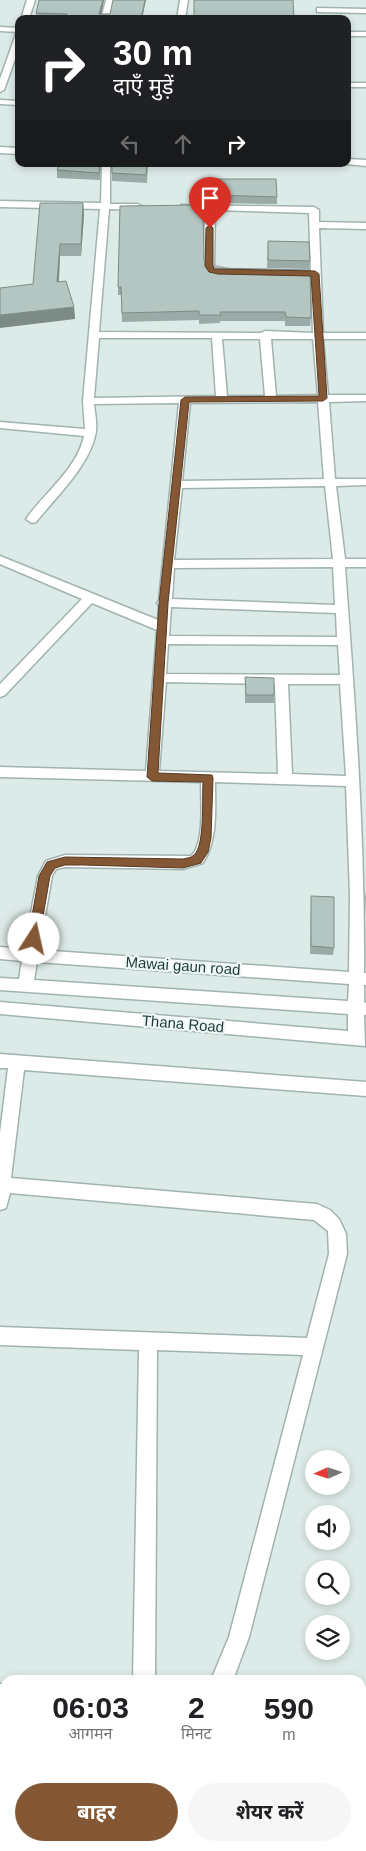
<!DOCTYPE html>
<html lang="hi">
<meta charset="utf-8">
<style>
body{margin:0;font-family:Arial,"Noto Sans Devanagari",sans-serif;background:#f6f6f6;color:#202124;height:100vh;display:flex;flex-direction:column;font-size:19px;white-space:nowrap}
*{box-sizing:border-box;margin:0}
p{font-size:16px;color:#757577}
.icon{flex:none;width:28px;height:28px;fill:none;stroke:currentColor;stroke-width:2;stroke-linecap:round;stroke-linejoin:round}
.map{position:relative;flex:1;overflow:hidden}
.drawer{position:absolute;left:0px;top:1675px;width:366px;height:176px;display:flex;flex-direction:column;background:#fff;border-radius:15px 15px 0 0;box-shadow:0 2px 8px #0003}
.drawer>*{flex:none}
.top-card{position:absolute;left:15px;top:15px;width:336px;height:152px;border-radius:10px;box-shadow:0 2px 8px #0003;background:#202124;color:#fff;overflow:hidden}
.needle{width:32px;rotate:267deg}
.tools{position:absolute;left:305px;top:1450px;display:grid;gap:10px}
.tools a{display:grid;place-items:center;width:45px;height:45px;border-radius:50%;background:#fff;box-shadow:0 2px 8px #0003;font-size:25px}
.pin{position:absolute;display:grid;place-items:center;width:42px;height:42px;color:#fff;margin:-51px -21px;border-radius:50% 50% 50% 0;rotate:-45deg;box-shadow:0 0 5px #0007}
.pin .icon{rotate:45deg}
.me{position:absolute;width:55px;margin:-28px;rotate:10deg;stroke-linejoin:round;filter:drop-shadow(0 0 4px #0008)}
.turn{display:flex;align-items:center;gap:18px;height:105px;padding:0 15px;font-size:22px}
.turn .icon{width:65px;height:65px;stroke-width:2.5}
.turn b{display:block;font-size:35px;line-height:42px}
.lanes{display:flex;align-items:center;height:48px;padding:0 15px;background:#0003;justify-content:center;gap:25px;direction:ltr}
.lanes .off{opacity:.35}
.eta{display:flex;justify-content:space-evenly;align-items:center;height:85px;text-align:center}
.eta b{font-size:30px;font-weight:700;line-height:35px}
.primary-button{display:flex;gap:10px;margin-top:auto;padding:10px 15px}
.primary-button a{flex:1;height:58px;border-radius:30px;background:#845835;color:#fff;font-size:20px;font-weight:700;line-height:58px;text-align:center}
.primary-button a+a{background:#f6f6f6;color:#202124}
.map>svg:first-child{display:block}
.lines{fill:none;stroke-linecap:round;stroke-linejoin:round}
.minor-casing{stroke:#a0b3b0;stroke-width:3}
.minor{fill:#fff;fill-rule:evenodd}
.wall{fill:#9aaaa6}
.shaded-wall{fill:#7d8b87}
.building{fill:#b3c6c1;stroke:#7d8b87}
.route{fill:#845835;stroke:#563922}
.labels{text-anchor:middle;stroke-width:4.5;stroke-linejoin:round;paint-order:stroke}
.street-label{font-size:15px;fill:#1e3b3a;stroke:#eef7f5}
</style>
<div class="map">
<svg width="366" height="1851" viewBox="0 0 366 1851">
<rect width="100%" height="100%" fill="#ddebe8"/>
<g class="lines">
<!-- minor casing -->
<g class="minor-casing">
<g id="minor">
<polygon points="27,0 35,0 29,19 21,19"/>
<polygon points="106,0 114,0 109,19 101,19"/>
<polygon points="180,0 188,0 185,19 177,19"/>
<polygon points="317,8 366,9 366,13 320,12 317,12"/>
<polygon points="0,27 19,28 19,32 0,31"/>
<rect x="348" y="32" width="18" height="4"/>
<polygon points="16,34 19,34 19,48 4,90 0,92 0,79"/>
<rect x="348" y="83" width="18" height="4"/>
<polygon points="0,100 19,101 19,105 0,104"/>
<polygon points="0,147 19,148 19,154 0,153"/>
<polygon points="348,159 366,160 366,166 345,164 348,164"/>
<path d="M102,164h8v40h28l5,3 -5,3 -29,-1 -10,123 162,1 4,-2 48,2 -4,-120 -94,-3 -1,56 16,4v4l-21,-2 -5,-5 1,-57h-21l-3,-1v-4l133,2 5,3v12l47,1v6l-47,-1 4,105h43v6h-43l5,56h38v6l-37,1 6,77h31v6l-30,1 9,73h21v8h-21c10,135 20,270 19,406h2v12h-2v17l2,1v12h-2l1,31 -365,-32v-12l348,29v-17l-348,-24v-12l19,1 3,-18 -22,-2v-12l24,2 14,-73 8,-15 19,-6 126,1c14,-12 10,-56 10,-74l-201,-5v-10l146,4 11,-141 -65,-27 -87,92 -5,2v-13l82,-85 -82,-35v-8l158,64 1,-14 -2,-3 2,-3 20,-197 -85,1c1,9 3,18 2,27 -4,32 -40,66 -60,91l-4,1 -6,-4c19,-27 51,-50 58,-83l-84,-8v-6l85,7 -2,-28 17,-192 -100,-2v-6l101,2zM99,338h113l4,58 -122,2zM222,339h38l5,57h-38zM271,339h42l5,56 -42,1zM318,402l6,77 -142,2 8,-78zM325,486l8,73 -159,1 8,-72zM333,567l2,38 -163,-6 2,-31zM171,607l165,6 1,24 -168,-1zM168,644l170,1 2,30 -174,-1zM166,682l109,2 3,90 -119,-3zM288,684h52l6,92 -54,-2zM215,782l131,4 4,109 -1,77 -310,-22 13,-74 4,-7 9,-2 118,2 20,-6c15,-24 12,-53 12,-81zM37,962l312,22 -1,17 -314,-21z"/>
<polygon points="0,1054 366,1082 366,1096 24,1070 11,1178 317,1204 330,1210 339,1219 346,1234 347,1254 249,1637 233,1680 211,1680 229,1637 303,1355 157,1350 155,1680 133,1680 139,1350 0,1345 0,1327 307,1338 329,1254 328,1231 314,1220 10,1193 6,1208 0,1210 0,1133 8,1068 0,1068"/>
<rect x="0" y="1684" width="5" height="22"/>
</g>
</g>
<!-- minor -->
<use href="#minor" class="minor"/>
</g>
<!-- wall -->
<g class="wall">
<polygon points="39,0 104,0 101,14 142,19 36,19 36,13"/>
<polygon points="101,164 100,180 57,178 57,170"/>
<polygon points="112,164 148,164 147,183 112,181"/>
<polygon points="215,179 277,197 277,204 215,203"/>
<polygon points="83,203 84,215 81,256 60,256 59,282 74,307 75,319 33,284"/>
<polygon points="268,241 310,261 309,269 267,268"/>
<polygon points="204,260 209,265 311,318 310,326 285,326 285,321 220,321 220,323 199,324 199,320 122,322 121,295 118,295 118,287"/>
<polygon points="245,677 274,695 274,703 245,703"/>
<polygon points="366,892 366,917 365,897"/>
<polygon points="311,896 334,948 333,955 310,954 311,904"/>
</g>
<!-- shaded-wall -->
<g class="shaded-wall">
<polygon points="103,0 104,0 100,19 99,14"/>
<polygon points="145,0 146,0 142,19 141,19"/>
<polygon points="83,203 84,215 81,256 81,244"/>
<polygon points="60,244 60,256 58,294 57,282"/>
<polygon points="74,307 75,319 0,328 0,315"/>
<rect x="27" y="1846" width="3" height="5"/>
</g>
<!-- building -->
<g class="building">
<polygon points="39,0 103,0 99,14 110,14 113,0 145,0 141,19 66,19 67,14 36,13"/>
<polygon points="194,0 293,0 294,19 194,19"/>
<polygon points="59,164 100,164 99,173 57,170"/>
<polygon points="112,164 147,164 146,175 112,173"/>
<polygon points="215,179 276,179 277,197 215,195"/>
<polygon points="40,203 83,203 81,244 60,244 57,282 66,281 74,307 0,315 0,288 33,284"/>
<polygon points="203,205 204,260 209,265 218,268 310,270 311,318 286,317 285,312 220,312 221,315 199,315 199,311 122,313 121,287 118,287 120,206"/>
<polygon points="268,241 309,242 310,261 268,260"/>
<polygon points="245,677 274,678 274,695 246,695"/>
<polygon points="311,896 334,897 334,948 311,946"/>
<polygon points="5,1698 5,1846 27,1846 27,1851 0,1851 0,1703 3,1703"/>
</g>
<!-- route -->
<path class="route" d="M210,225l3,3v38l1,3 101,2 4,3 8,124 -4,3 -134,1 -21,201 -10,170 54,2 1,3 -2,60 -3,14 -7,11 -18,5 -99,-3h-19l-10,3 -5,8 -11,63 -5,4 -6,-4 11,-63 8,-14 18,-5 118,2c4,-1 8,-1 11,-4 11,-9 8,-58 9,-73l-51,-1 -5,-4 12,-174 22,-203 4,-3 134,-1 -8,-120 -93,-2 -9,-2 -4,-6 1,-38z"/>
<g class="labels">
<!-- street labels -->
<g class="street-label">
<text transform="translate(183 966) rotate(4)" y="5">Mawai gaun road</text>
<text transform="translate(183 1024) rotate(5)" y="5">Thana Road</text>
</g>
</g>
</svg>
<div class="tools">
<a><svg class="needle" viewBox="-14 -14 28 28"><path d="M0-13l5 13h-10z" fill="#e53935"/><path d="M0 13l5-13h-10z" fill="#757577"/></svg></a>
<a><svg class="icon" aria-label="sound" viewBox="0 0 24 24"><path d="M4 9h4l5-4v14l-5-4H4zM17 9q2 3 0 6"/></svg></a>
<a><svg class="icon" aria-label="search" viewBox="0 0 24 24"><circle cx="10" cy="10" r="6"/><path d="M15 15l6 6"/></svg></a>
<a><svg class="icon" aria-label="layers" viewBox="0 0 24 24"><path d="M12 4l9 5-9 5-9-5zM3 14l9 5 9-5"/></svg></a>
</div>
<div class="pin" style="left:210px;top:228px;background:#d93025"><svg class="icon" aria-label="arrive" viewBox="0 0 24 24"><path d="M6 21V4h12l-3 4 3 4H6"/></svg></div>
<svg class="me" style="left:34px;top:939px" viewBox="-20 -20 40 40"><circle r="19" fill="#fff"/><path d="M0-13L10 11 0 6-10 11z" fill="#845835"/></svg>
<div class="top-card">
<div class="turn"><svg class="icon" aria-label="right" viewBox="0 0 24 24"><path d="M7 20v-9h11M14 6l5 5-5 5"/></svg><div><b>30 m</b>दाएँ मुड़ें</div></div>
<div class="lanes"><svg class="icon off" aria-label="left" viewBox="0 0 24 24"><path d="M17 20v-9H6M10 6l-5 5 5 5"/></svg><svg class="icon off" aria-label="ahead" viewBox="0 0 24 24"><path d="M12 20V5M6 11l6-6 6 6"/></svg><svg class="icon" aria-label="right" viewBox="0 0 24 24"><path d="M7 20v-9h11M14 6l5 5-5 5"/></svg></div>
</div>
<section class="drawer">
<div class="eta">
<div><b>06:03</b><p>आगमन</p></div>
<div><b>2</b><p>मिनट</p></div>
<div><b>590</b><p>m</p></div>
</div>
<div class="primary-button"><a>बाहर</a><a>शेयर करें</a></div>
</section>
</div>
